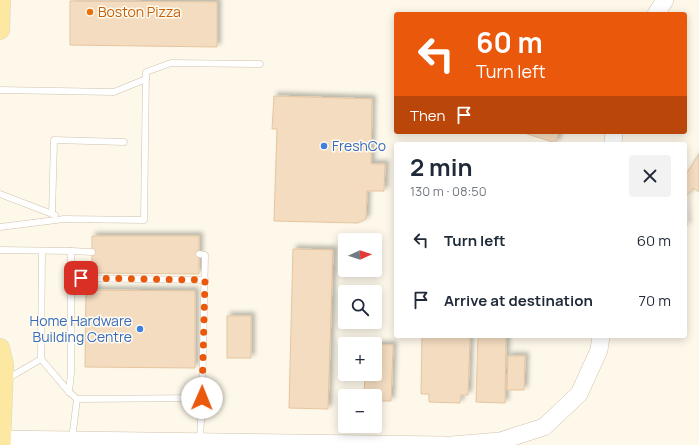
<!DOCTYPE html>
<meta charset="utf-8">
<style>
body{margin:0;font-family:Manrope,sans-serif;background:#f2f2f3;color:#1f2937;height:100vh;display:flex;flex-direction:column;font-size:15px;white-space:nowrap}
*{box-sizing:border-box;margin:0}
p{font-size:13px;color:#747a83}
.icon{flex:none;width:22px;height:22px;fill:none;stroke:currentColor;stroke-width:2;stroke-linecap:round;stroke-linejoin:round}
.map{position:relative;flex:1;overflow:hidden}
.details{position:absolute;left:394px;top:142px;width:293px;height:196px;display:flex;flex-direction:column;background:#fff;border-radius:4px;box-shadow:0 2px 10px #0003}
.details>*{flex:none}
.banner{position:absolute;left:394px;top:12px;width:293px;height:122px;border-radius:4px;box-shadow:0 2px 10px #0003;background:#ea580c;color:#fff;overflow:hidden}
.needle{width:26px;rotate:87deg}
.tools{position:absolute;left:338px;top:233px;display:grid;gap:8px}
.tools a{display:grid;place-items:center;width:44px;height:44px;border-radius:4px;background:#fff;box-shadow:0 2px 10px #0003;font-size:20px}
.pin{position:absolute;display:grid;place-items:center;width:34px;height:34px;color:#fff;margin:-17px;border-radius:8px;box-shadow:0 2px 6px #0006}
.me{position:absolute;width:44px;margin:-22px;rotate:1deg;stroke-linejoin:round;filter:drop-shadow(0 0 3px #0008)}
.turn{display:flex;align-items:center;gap:14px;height:84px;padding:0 16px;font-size:18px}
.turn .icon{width:52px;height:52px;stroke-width:2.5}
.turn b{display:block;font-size:28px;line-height:34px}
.then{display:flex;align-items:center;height:38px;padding:0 16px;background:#0003;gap:8px;font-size:15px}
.round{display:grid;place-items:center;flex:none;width:42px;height:42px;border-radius:4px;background:#f2f2f3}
.head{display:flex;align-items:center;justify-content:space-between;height:68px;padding:0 16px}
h1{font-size:24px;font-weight:700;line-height:30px}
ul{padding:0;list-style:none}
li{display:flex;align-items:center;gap:12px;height:60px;padding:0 16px}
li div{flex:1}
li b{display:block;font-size:15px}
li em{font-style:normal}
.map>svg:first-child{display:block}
.building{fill:#f3dcc0;stroke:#e6c5a0;filter:url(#shadow)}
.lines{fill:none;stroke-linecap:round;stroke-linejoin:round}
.lane-casing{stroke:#d0c2ae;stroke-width:7}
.secondary-casing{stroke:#d3c3ac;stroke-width:18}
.primary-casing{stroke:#dcd6d0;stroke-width:20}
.lane{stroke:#fff;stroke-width:6}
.secondary{stroke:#fff;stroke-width:17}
.primary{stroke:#fce8a1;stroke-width:19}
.route{stroke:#ea580c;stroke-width:7;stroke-dasharray:0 12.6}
.food-dot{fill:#e8710a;stroke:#fffbf0;stroke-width:1.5}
.shop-dot{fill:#3f7fe0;stroke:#fffbf0;stroke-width:1.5}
.labels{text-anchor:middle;stroke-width:3;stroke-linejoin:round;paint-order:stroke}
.food-label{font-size:14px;fill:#c56008;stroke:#fffbf0;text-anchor:start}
.shop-label{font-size:14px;fill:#366cbe;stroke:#fffbf0;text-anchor:start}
</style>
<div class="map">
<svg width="699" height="445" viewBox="0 0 699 445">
<defs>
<filter id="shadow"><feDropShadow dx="3.5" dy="-3.5" stdDeviation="2" flood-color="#0004"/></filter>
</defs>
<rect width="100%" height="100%" fill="#fdf8e9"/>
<!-- building -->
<g class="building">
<polygon points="70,1 217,2 217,47 70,45"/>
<polygon points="274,96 372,99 371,164 385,164 384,191 367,191 366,219 358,223 274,221 277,129 272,129"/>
<polygon points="521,132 559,132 556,143"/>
<polygon points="699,154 699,192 693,188 685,198 687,226 685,226 685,176"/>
<polygon points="92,236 199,236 199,274 92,273"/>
<polygon points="293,249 333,250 328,409 289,408"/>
<polygon points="86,290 195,291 195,368 85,367"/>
<rect x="227" y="316" width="24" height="42"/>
<polygon points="422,336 470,336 468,395 461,395 460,403 429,402 429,394 421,394"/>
<polygon points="478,336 506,336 505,403 476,402"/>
<polygon points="375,345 393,345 391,401 375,401 375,396 364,396 365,374 375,374"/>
<polygon points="508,356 525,356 524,390 507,390"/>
</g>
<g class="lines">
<!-- lane casing -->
<g class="lane-casing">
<g id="lane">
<polyline points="0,90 114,92 146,79"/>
<polyline points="0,194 55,215"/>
<polyline points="52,214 54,140 124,142"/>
<polyline points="0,227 64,219 144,220 146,72 171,63 260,64"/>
<polyline points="0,250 71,251 71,373 69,392"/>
<polyline points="42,251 41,359 69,392 77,399 202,398 200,441"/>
<polyline points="71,251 92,252"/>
<polyline points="199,254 205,255 202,398"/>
<polyline points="71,278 205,280"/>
<polyline points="7,379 41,359"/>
<polyline points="72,439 77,399"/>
</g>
</g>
<!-- secondary casing -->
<g class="secondary-casing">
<g id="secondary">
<polyline points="656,14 665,0"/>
<polyline points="613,144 614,132"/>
<polyline points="0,439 444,445"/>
<polyline points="452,445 500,441 544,427 579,394 599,350 601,336"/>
</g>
</g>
<!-- primary casing -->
<g class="primary-casing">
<g id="primary">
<polyline points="0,30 1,0"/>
<polyline points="0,348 4,365 1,445"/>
</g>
</g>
<!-- lane -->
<use href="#lane" class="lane"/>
<!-- secondary -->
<use href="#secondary" class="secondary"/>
<!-- primary -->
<use href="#primary" class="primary"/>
</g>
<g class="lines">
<!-- route -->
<polyline class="route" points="81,278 205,280 202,398"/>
</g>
<!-- markers -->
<circle class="food-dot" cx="90" cy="12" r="4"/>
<g class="shop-dot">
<circle cx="324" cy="146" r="4"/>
<circle cx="140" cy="329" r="4"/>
</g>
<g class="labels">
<!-- food labels -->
<g class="food-label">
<text x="98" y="17">Boston Pizza</text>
</g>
<!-- shop labels -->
<g class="shop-label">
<text x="332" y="151">FreshCo</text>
<text x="132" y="326" text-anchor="end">Home Hardware<tspan x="132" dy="16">Building Centre</tspan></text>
</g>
</g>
</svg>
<div class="tools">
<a><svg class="needle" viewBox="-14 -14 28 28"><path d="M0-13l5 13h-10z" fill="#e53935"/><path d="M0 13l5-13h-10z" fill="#747a83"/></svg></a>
<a><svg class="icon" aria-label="search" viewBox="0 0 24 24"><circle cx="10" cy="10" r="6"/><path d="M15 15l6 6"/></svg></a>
<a>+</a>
<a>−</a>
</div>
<div class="pin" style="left:81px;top:278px;background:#d93025"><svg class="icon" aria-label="arrive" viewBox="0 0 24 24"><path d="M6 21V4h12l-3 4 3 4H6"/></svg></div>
<svg class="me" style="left:202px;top:398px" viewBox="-20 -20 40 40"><circle r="19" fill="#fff"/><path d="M0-13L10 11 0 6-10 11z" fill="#ea580c"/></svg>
<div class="banner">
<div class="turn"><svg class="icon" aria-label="left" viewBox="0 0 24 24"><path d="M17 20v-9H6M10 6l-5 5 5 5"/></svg><div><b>60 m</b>Turn left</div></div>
<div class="then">Then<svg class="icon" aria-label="arrive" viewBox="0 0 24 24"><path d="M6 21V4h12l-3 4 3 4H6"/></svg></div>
</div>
<section class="details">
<div class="head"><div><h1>2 min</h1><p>130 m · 08:50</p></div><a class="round"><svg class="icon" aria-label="close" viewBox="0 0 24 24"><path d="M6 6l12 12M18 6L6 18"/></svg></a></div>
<ul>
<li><svg class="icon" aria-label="left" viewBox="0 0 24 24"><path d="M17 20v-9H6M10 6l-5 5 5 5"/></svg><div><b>Turn left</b></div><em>60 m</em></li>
<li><svg class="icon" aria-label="arrive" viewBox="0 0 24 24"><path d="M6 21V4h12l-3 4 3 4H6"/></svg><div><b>Arrive at destination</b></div><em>70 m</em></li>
</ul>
</section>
</div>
